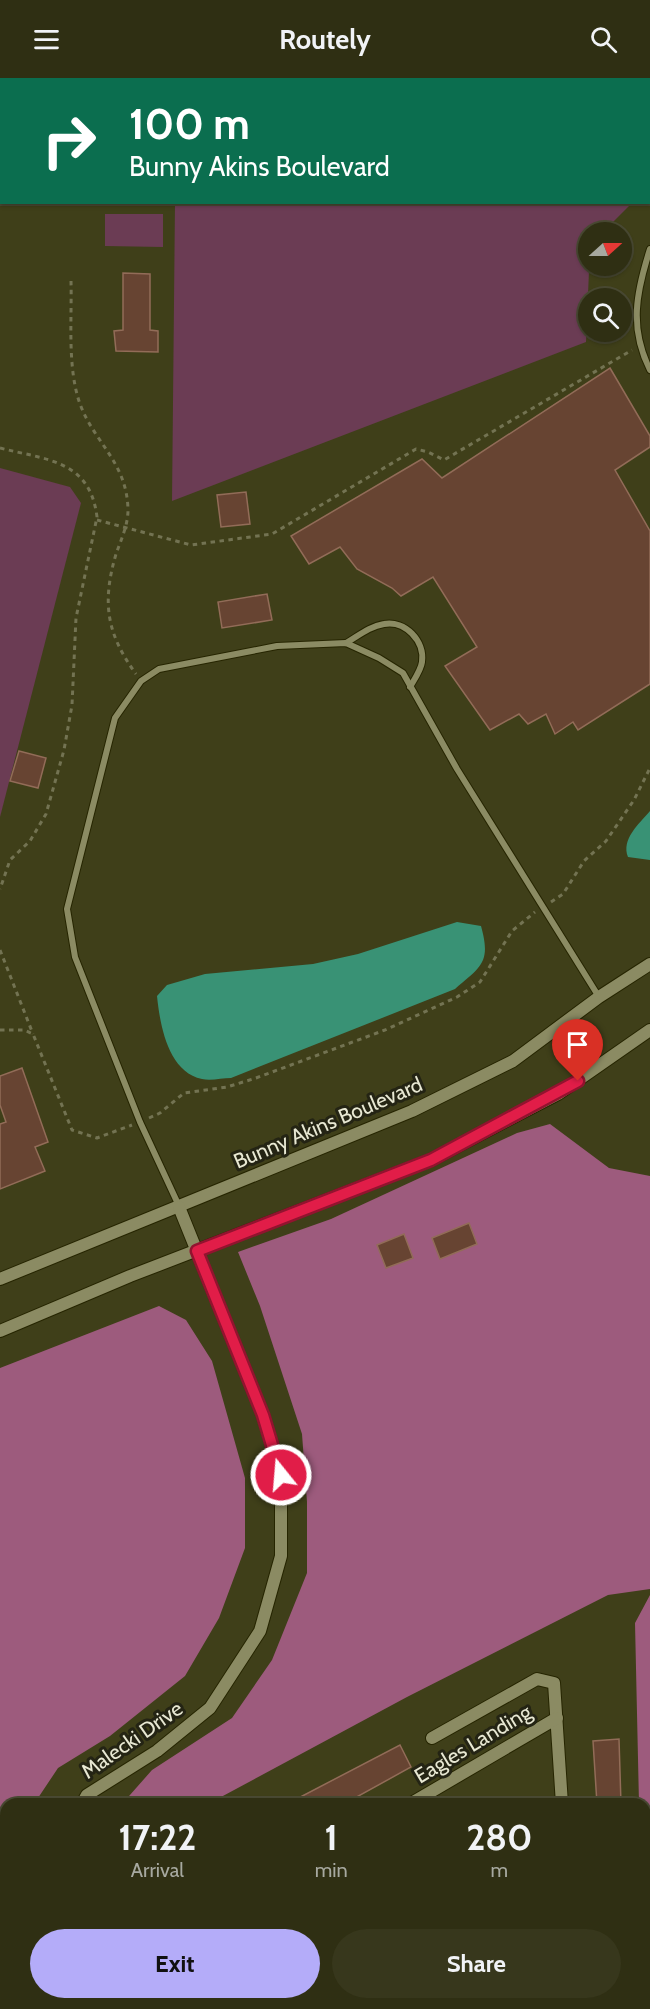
<!DOCTYPE html>
<style>
body{margin:0;font-family:Cabin,sans-serif;background:#37371c;color:#f1f3f6;height:100vh;display:flex;flex-direction:column;font-size:22px;white-space:nowrap}
*{box-sizing:border-box;margin:0}
p{font-size:20px;color:#a7a9a0}
.icon{flex:none;width:33px;height:33px;fill:none;stroke:currentColor;stroke-width:2;stroke-linecap:round;stroke-linejoin:round}
.map{position:relative;flex:1;overflow:hidden}
.sheet{position:absolute;left:0px;top:1720px;width:651px;height:212px;display:flex;flex-direction:column;background:#2f2f13;border-radius:18px 18px 0 0;box-shadow:0 2px 4px #0004,0 0 0 2px #4a4a33}
.sheet>*{flex:none}
.hud{position:absolute;left:0px;top:0px;width:651px;height:126px;box-shadow:0 2px 4px #0004,0 0 0 2px #4a4a33;background:#0b6e4f;color:#fff;overflow:hidden}
.needle{width:39px;rotate:69deg}
.controls{position:absolute;left:578px;top:144px;display:grid;gap:12px}
.controls a{display:grid;place-items:center;width:54px;height:54px;border-radius:50%;background:#2f2f13;box-shadow:0 2px 4px #0004,0 0 0 2px #4a4a33;font-size:30px}
.pin{position:absolute;display:grid;place-items:center;width:51px;height:51px;color:#fff;margin:-62px -26px;border-radius:50% 50% 50% 0;rotate:-45deg;box-shadow:0 0 6px #0007}
.pin .icon{rotate:45deg}
.me{position:absolute;width:66px;margin:-33px;rotate:343deg;stroke-linejoin:round;filter:drop-shadow(0 0 4px #0008)}
.turn{display:flex;align-items:center;gap:21px;height:126px;padding:0 30px;font-size:27px}
.turn .icon{width:78px;height:78px;stroke-width:2.5}
.turn b{display:block;font-size:42px;line-height:51px}
.eta{display:flex;justify-content:space-evenly;align-items:center;height:102px;text-align:center}
.eta b{font-size:36px;font-weight:800;line-height:42px}
.button{display:flex;gap:12px;margin-top:auto;padding:12px 30px}
.button a{flex:1;height:69px;border-radius:36px;background:#b4acf9;color:#111;font-size:24px;font-weight:800;line-height:69px;text-align:center}
.button a+a{background:#37371c;color:#f1f3f6}
header{display:flex;justify-content:space-between;align-items:center;height:78px;padding:0 30px;background:#2f2f13;font-size:27px;font-weight:800}
.map>svg:first-child{display:block}
.green{fill:#6b3c54}
.forest{fill:#9d5b7d}
.water{fill:#399275}
.building{fill:#674432;stroke:#926c58;stroke-width:1.5}
.lines{fill:none;stroke-linecap:round;stroke-linejoin:round}
.service-casing{stroke:#262500;stroke-width:8}
.minor-casing{stroke:#262500;stroke-width:14}
.tertiary-casing{stroke:#262500;stroke-width:17}
.path{stroke:#737352;stroke-width:3;stroke-dasharray:4.5 4.5;stroke-linecap:butt}
.service{stroke:#8b8b63;stroke-width:6}
.minor{stroke:#8b8b63;stroke-width:12}
.tertiary{stroke:#8b8b63;stroke-width:15}
.route-casing{stroke:#92132f;stroke-width:15}
.route{stroke:#e11d48;stroke-width:10}
.labels{text-anchor:middle;stroke-width:6;stroke-linejoin:round;paint-order:stroke}
.street-label{font-size:21px;fill:#e8e8d3;stroke:#242414}
</style>
<header><svg class="icon" aria-label="menu" viewBox="0 0 24 24"><path d="M4 6h16M4 12h16M4 18h16"/></svg>Routely<svg class="icon" aria-label="search" viewBox="0 0 24 24"><circle cx="10" cy="10" r="6"/><path d="M15 15l6 6"/></svg></header>
<div class="map">
<svg width="650" height="1931" viewBox="0 0 650 1931">
<rect width="100%" height="100%" fill="#3f3f19"/>
<!-- green -->
<g class="green">
<polygon points="175,125 175,124 632,125 609,148 606,154 588,154 588,188 591,188 589,193 586,264 172,423"/>
<polygon points="105,136 163,136 163,169 105,168"/>
<polygon points="0,390 70,409 81,425 0,739"/>
</g>
<!-- forest -->
<g class="forest">
<polygon points="550,1046 609,1090 650,1098 650,1511 608,1517 407,1619 208,1726 122,1726 152,1692 232,1640 272,1582 307,1495 307,1424 302,1356 260,1228 238,1174 331,1141 517,1055"/>
<polygon points="159,1228 186,1242 212,1283 245,1400 245,1470 219,1540 185,1598 110,1658 58,1690 34,1726 6,1726 6,1789 0,1791 0,1290"/>
<polygon points="650,1517 650,1928 645,1916 645,1726 639,1726 635,1545"/>
</g>
<!-- water -->
<g class="water">
<path d="M650,733v49l-22,-3c-7,-18 11,-33 22,-46z"/>
<path d="M457,844l24,4c10,36 1,40 -26,63l-224,89c-9,0 -20,3 -29,1 -34,-7 -42,-54 -45,-83l10,-11 38,-11 108,-10 45,-10z"/>
</g>
<!-- building -->
<g class="building">
<polygon points="123,195 150,196 150,252 158,253 158,274 116,273 114,253 123,252"/>
<polygon points="610,290 650,358 650,369 615,392 650,453 650,606 578,652 573,644 555,656 546,636 528,646 519,636 490,652 445,588 477,569 433,499 401,518 392,510 357,491 340,469 309,486 291,458 422,381 442,400"/>
<polygon points="246,414 250,446 221,449 217,417"/>
<polygon points="267,516 272,542 222,550 218,524"/>
<polygon points="19,673 46,680 38,710 10,703"/>
<polygon points="22,990 48,1064 35,1069 45,1093 0,1111 0,1046 6,1044 0,1027 0,998"/>
<polygon points="469,1145 477,1166 440,1181 432,1160"/>
<polygon points="404,1156 413,1180 386,1190 377,1167"/>
<polygon points="619,1661 621,1726 597,1726 593,1663"/>
<polygon points="400,1667 411,1689 344,1726 287,1726"/>
</g>
<g class="lines">
<!-- service casing -->
<g class="service-casing">
<g id="service">
<polyline points="340,2 341,0"/>
<polyline points="527,2 527,0"/>
<path d="M650,171c-14,44 -21,79 0,121"/>
<path d="M346,565c12,-7 24,-17 38,-19 21,-4 41,17 38,38 -1,8 -8,18 -12,25"/>
<polyline points="179,1128 140,1044 75,879 67,831 115,640 141,603 159,591 277,568 346,565 379,580 403,595 457,691 599,919"/>
</g>
</g>
<!-- minor casing -->
<g class="minor-casing">
<g id="minor">
<polyline points="0,1201 412,1033 513,983 599,919 650,886"/>
<polyline points="0,1253 130,1198 431,1082 558,1016 650,952"/>
<polyline points="432,1660 537,1601 554,1605 562,1726"/>
<polyline points="82,1726 87,1717 157,1673 210,1630 260,1553 281,1478 281,1397 263,1337 179,1129"/>
<polyline points="410,1726 557,1640"/>
<polyline points="104,1926 106,1931"/>
<polyline points="219,1926 221,1931"/>
<polyline points="552,1926 556,1931"/>
<polyline points="607,1926 611,1931"/>
<polyline points="446,1931 454,1926"/>
<polyline points="525,1931 538,1926"/>
</g>
</g>
<!-- tertiary casing -->
<g class="tertiary-casing">
<g id="tertiary">
<polyline points="0,59 2,59"/>
<polyline points="650,84 650,85"/>
</g>
</g>
<!-- path -->
<g class="path">
<path d="M71,203c1,39 -4,86 9,123 15,40 47,58 48,106 0,15 -7,30 -12,44 -14,48 -10,79 20,120"/>
<path d="M0,370c47,12 90,12 97,69l-21,101 -4,87 -8,45 -18,64 -16,27 -20,19 -10,29"/>
<polyline points="97,442 191,467 272,456 416,371 428,374 444,382 632,272"/>
<polyline points="551,824 563,816 584,783 606,763 634,722 650,690"/>
<polyline points="0,872 33,956"/>
<polyline points="0,952 24,952 33,956 72,1052 97,1060 132,1047"/>
<polyline points="149,1040 160,1035 184,1015 227,1009 256,1000 385,952 457,919 480,904 512,853 535,834"/>
</g>
<!-- service -->
<use href="#service" class="service"/>
<!-- minor -->
<use href="#minor" class="minor"/>
<!-- tertiary -->
<use href="#tertiary" class="tertiary"/>
</g>
<g class="lines">
<!-- route casing -->
<g class="route-casing">
<polyline id="route" points="281,1397 263,1337 197,1173 431,1082 578,1003"/>
</g>
<!-- route -->
<use href="#route" class="route"/>
</g>
<g class="labels">
<!-- street labels -->
<g class="street-label">
<text transform="translate(328 1045) rotate(-23)" y="7">Bunny Akins Boulevard</text>
<text transform="translate(132 1662) rotate(-35)" y="7">Malecki Drive</text>
<text transform="translate(473 1666) rotate(-31)" y="7">Eagles Landing</text>
</g>
</g>
</svg>
<div class="controls">
<a><svg class="needle" viewBox="-14 -14 28 28"><path d="M0-13l5 13h-10z" fill="#e53935"/><path d="M0 13l5-13h-10z" fill="#a7a9a0"/></svg></a>
<a><svg class="icon" aria-label="search" viewBox="0 0 24 24"><circle cx="10" cy="10" r="6"/><path d="M15 15l6 6"/></svg></a>
</div>
<div class="pin" style="left:578px;top:1003px;background:#d93025"><svg class="icon" aria-label="arrive" viewBox="0 0 24 24"><path d="M6 21V4h12l-3 4 3 4H6"/></svg></div>
<svg class="me" style="left:281px;top:1397px" viewBox="-20 -20 40 40"><circle r="17" fill="#e11d48" stroke="#fff" stroke-width="3"/><path d="M0-11L8 9 0 5-8 9z" fill="#fff"/></svg>
<div class="hud">
<div class="turn"><svg class="icon" aria-label="right" viewBox="0 0 24 24"><path d="M7 20v-9h11M14 6l5 5-5 5"/></svg><div><b>100 m</b>Bunny Akins Boulevard</div></div>
</div>
<section class="sheet">
<div class="eta">
<div><b>17:22</b><p>Arrival</p></div>
<div><b>1</b><p>min</p></div>
<div><b>280</b><p>m</p></div>
</div>
<div class="button"><a>Exit</a><a>Share</a></div>
</section>
</div>
